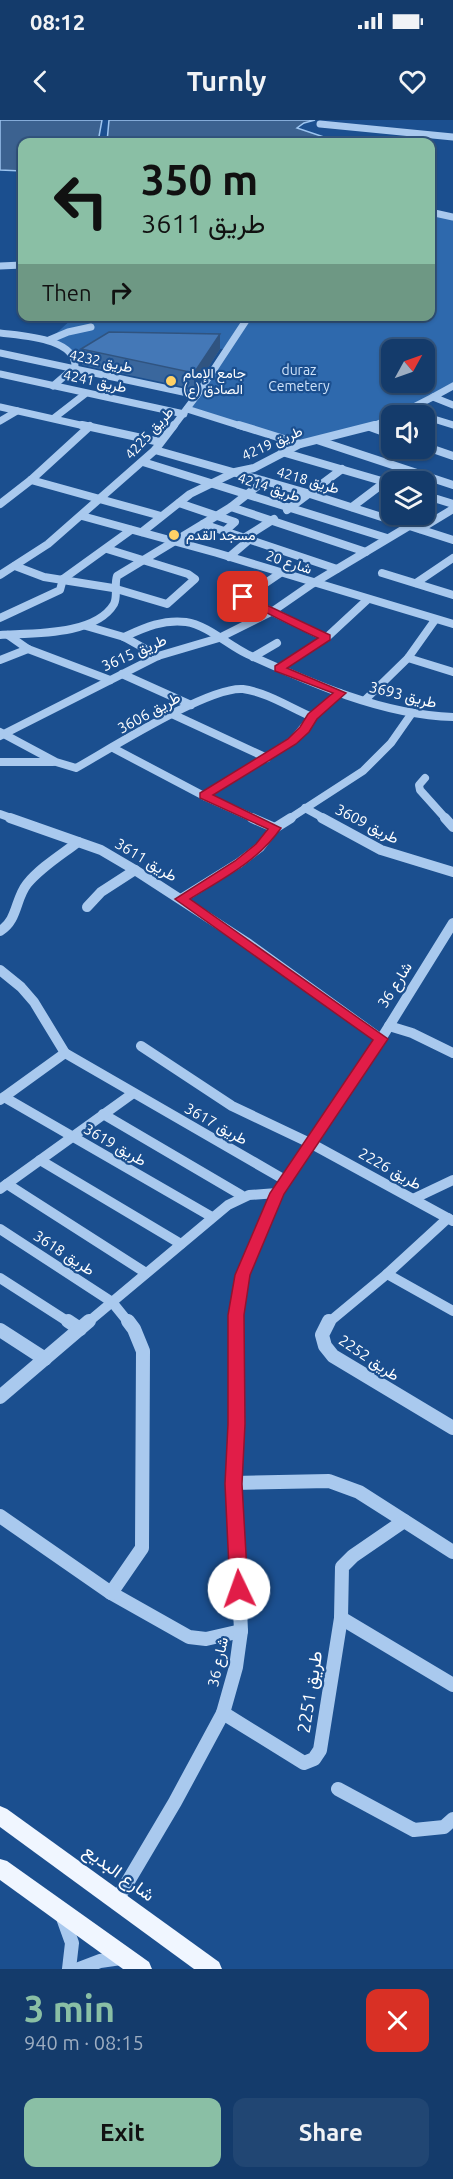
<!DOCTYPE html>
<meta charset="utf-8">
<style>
body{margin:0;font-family:Ubuntu,Vazirmatn,sans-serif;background:#214673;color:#f1f3f6;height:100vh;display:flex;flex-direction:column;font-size:22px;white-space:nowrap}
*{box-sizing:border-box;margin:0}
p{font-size:20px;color:#9dadc1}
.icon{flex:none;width:33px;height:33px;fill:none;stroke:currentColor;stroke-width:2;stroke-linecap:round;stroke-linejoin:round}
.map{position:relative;height:1849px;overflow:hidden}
.drawer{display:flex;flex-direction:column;background:#143b6b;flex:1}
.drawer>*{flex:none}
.guide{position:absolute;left:18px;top:18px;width:417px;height:183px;border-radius:12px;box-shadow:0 2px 4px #0004,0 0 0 2px #33557e;background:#8abfa5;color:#111;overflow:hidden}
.needle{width:39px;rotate:50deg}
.buttons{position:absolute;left:381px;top:219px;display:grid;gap:12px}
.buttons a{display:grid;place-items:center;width:54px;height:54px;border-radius:12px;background:#143b6b;box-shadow:0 2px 4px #0004,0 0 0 2px #33557e;font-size:30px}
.pin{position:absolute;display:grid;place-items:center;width:51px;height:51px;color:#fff;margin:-26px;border-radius:12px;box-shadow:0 3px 9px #0006}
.me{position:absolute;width:66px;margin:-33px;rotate:357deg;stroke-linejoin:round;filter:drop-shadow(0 0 4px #0008)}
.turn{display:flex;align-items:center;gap:21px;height:126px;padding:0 24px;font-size:27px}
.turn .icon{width:78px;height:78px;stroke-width:2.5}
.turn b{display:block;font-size:42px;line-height:51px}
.then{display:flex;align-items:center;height:57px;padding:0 24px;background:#0003;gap:12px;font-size:22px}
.round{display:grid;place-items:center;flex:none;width:63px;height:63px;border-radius:12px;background:#214673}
.head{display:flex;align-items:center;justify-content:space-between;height:102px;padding:0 24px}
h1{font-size:36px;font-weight:700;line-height:45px;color:#8abfa5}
.button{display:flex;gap:12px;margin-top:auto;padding:12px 24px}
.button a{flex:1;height:69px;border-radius:12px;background:#8abfa5;color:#111;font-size:24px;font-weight:700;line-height:69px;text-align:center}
.button a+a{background:#214673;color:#f1f3f6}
.status{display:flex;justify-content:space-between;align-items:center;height:42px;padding:0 30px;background:#143b6b;direction:ltr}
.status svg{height:16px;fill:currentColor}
header{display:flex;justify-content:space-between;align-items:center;height:78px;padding:0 24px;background:#143b6b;font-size:27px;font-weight:700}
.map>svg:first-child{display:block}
.green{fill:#2e69ad;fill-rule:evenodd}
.water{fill:#3c6290;stroke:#9cc4f0;stroke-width:1.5}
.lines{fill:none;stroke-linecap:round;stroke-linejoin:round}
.minor-far3{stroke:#a9c9ee;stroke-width:7}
.minor-far2{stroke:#a9c9ee;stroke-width:8}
.minor-far1{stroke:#a9c9ee;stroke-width:10}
.minor{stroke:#a9c9ee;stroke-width:14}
.major{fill:#f0f6ff;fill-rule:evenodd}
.wall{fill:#3a679d}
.shaded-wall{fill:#305480}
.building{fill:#4478b7;stroke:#305480;stroke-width:1.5}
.route{fill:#e11d48;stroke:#92132f;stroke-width:1.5}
.poi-dot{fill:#ffd166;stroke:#1b4f8f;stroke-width:2}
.labels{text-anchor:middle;stroke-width:4.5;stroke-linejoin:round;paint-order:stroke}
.far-street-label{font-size:14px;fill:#fff;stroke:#1b4f8f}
.far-park-label{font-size:14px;fill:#cfe3fa;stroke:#1b4f8f}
.far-poi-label{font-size:14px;fill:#fff;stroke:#1b4f8f;text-anchor:start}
.street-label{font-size:15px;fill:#fff;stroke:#1b4f8f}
.near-street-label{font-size:18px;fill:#fff;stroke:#1b4f8f}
</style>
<div class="status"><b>08:12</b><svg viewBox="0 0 49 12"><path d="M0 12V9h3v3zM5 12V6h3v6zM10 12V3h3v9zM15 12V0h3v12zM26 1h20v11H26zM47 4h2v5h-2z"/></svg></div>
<header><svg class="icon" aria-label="back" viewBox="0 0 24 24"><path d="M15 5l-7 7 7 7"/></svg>Turnly<svg class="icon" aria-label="heart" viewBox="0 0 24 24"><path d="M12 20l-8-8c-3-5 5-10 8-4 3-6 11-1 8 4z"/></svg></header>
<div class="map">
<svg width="453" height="1849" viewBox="0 0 453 1849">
<rect width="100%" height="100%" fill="#1b4f8f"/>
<!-- green -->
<path class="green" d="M436,93l17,4v169l-62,31 -91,27 -113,-35 41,-60 -118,-2 -39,5 -22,-12 25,-23 356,-1 1,-98zM392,230h32v32h-32z"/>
<!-- water -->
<g class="water">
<polygon points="0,0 102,0 98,22 22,22 22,51 0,50"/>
<polygon points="109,0 315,0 304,3 297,8 324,17 324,22 107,22"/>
</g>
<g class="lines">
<!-- minor-far3 -->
<g class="minor-far3">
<polyline points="320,4 453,17"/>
<polyline points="430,92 453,97"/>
<polyline points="0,146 22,145"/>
<path d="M0,213c22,3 76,5 75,34l-22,19"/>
<polyline points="49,220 68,212 91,207"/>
<polyline points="0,233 197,275"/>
<polyline points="0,254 184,294"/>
<polyline points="453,266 433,277 453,285"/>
<polyline points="0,287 89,307"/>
<polyline points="187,289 244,307"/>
<polyline points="396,296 433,277"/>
<polyline points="424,296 453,305"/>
<polyline points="54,298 85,274"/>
<polyline points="0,301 17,291"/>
<polyline points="173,307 197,275 249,196"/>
<polyline points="371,307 392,298"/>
</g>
<!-- minor-far2 -->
<g class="minor-far2">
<polyline points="82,305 160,322"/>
<polyline points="239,305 300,324"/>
<polyline points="370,307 392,315"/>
<polyline points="317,320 453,365"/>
<polyline points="424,326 453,336"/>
<polyline points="155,330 307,373 453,420"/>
<polyline points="282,332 392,364"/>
<polyline points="143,342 387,418"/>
<polyline points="31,360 161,396"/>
<polyline points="424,375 453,384"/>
<polyline points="179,383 235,402 225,411"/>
<polyline points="0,384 31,360 90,306"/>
<polyline points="231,387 366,432"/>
<polyline points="352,387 385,362"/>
<polyline points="287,390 342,349"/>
<polyline points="82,396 217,433 453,504"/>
<polyline points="203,404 337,449"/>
<polyline points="420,409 453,389"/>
<polyline points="142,412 190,374 235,352 254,348 300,324 375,305"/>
<polyline points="244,418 274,399"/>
<polyline points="229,437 249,420"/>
<polyline points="15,446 44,457 113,468 167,484 195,459 188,454 107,429"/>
<polyline points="382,453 453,475"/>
<polyline points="0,455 48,424 155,330 174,305"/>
<polyline points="63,459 131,410"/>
<polyline points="416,463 453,438"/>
<polyline points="222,467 326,518"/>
<polyline points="224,491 279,454"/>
<polyline points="0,498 60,470 63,459"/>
<polyline points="86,506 124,517 158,536"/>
<path d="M0,515c32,-2 95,1 114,-31 4,-8 0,-19 3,-28l114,-69 33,-26"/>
<polyline points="8,515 28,529 110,560"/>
<path d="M124,517c20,-9 39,-18 62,-15 21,3 42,23 61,32 64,29 135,61 206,63"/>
<polyline points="253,537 277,523"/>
<polyline points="408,538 453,552"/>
<polyline points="0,540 28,529"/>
<polyline points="279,548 326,518 367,480"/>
<polyline points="122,554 191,585"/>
<polyline points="366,579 408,538 435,500"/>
<polyline points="172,594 267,638"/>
<path d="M0,612l56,30 20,6c34,-19 133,-82 167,-79 23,3 48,19 69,28"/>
<polyline points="0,616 158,536 219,518 273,491 312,464 409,406"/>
<polyline points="113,628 204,676 255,699"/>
<polyline points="0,642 53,642"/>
<polyline points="425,658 419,665 420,670 446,699"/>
<polyline points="204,676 292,621 312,597 340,573"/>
<polyline points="305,688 325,699"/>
<polyline points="0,694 14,699"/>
<polyline points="289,699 363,651 391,623 412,593"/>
</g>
<!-- minor-far1 -->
<g class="minor-far1">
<polyline points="10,698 101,730 135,750 249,824 381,919"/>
<polyline points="252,698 275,708"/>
<polyline points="322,698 381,730 453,752"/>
<polyline points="445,698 453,707"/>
<polyline points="181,779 239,743 260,727 275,708 291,698"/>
<polyline points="87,787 101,772 135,750"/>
<path d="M0,811c18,-11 15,-32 27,-47 14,-17 34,-29 51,-42"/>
<polyline points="0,850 21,867 34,882 65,933 285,1060"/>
<polyline points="389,906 412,913 453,933"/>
<polyline points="141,926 232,986 312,1024 453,1101"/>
<polyline points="4,977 212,1097"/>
<polyline points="0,980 65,933"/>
<polyline points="103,994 241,1075"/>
<polyline points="40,1040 181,1124"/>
<polyline points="7,1064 146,1153"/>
<polyline points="0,1069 132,974"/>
<polyline points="413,1079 453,1060"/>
<polyline points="0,1109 112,1182 129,1203"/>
<polyline points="387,1154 453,1191"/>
<polyline points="0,1158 70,1203"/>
<polyline points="87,1203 228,1085 249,1075 277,1073"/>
<polyline points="236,1203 243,1155 277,1073 381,919 453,803"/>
<polyline points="328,1203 387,1154 448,1098"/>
</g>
<!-- minor -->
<g class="minor">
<polyline points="68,1201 80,1209"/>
<polyline points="329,1201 322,1215 325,1226 333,1236 453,1308"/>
<polyline points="0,1210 45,1239"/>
<polyline points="0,1277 89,1201"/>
<polyline points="234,1363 329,1361 359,1372 453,1432"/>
<polyline points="0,1396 111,1473 189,1517 206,1519 241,1511"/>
<polyline points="111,1473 142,1428 143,1231 134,1209 128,1201"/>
<polyline points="341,1498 453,1565"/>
<polyline points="223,1593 304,1643 314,1639 320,1630 341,1498 342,1447 353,1436 404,1401"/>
<polyline points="338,1669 414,1710 444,1707 453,1699"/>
<polyline points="117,1780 175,1682 223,1593 236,1547 241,1511 234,1363 237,1303 236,1201"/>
<polyline points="63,1798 72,1823 69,1849"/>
<polyline points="79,1849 100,1841 121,1838"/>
</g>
<!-- major -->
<g class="major">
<polygon points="0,1686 7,1689 219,1842 222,1849 194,1849 0,1707"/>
<polygon points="0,1739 7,1741 149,1842 152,1849 123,1849 0,1760"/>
</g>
</g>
<!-- wall -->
<polygon class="wall" points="81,229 220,229 194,269 82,245"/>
<!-- shaded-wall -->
<polygon class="shaded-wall" points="220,214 220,229 194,269 194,253"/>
<!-- building -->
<polygon class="building" points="109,212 220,214 194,253 81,229"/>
<!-- route -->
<path class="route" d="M243,474l87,41v5l-43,28 59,25 -29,26 -8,13 -13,12 -83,51 68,33c-23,33 -57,50 -91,71l198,140 -104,155 -34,81 -6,40 1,109 -3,60 6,105 -3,5 -6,2 -6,-2 -3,-5 -5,-105 3,-60v-109l7,-40 35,-82 103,-153 -198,-141 60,-38 21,-17 12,-15 -68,-31v-5l88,-54 12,-12 8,-13 25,-21 -58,-22v-5l43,-28c-27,-12 -52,-26 -79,-39l-2,-2z"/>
<!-- markers -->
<g class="poi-dot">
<circle cx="171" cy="261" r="6"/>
<circle cx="174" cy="415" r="6"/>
</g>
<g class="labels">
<!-- far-street labels -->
<g class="far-street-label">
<text transform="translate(101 241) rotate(12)" y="5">طريق 4232</text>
<text transform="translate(95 261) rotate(12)" y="5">طريق 4241</text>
<text transform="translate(149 313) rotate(-48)" y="5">طريق 4225</text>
<text transform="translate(272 323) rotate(-24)" y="5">طريق 4219</text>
<text transform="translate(308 360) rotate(16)" y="5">طريق 4218</text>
<text transform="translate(269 367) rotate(18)" y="5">طريق 4214</text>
<text transform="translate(289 442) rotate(18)" y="5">شارع 20</text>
</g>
<!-- far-park labels -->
<g class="far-park-label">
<text x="299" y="255">duraz<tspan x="299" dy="16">Cemetery</tspan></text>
</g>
<!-- far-poi labels -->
<g class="far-poi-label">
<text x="183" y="258">جامع الإمام<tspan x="183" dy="16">الصادق (ع)</tspan></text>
<text x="186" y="420">مسجد القدم</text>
</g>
<!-- street labels -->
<g class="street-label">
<text transform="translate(134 533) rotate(-24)" y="5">طريق 3615</text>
<text transform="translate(403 575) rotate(14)" y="5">طريق 3693</text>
<text transform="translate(149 593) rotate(-29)" y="5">طريق 3606</text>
<text transform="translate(367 704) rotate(27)" y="5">طريق 3609</text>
<text transform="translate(146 740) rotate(31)" y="5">طريق 3611</text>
<text transform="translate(395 865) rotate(-58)" y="5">شارع 36</text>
<text transform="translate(216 1004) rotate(29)" y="5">طريق 3617</text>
<text transform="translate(115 1025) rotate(30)" y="5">طريق 3619</text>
<text transform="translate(390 1049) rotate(29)" y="5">طريق 2226</text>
<text transform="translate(64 1133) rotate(33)" y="5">طريق 3618</text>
<text transform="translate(369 1238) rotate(34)" y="5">طريق 2252</text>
<text transform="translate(218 1542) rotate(-78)" y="5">شارع 36</text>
</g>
<!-- near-street labels -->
<g class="near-street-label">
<text transform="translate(310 1572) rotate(-81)" y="6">طريق 2251</text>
<text transform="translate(119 1753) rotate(36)" y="6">شارع البديع</text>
</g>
</g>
</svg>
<div class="buttons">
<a><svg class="needle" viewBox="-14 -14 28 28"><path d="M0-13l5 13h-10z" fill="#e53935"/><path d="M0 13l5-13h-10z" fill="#9dadc1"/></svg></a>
<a><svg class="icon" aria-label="sound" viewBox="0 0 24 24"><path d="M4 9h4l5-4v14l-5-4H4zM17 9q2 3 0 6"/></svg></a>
<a><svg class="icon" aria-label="layers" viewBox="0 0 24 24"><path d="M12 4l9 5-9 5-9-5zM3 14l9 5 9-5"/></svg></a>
</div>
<div class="pin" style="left:243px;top:477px;background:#d93025"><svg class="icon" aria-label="arrive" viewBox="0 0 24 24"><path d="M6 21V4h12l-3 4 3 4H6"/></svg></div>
<svg class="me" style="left:239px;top:1469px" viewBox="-20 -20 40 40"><circle r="19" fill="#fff"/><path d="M0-13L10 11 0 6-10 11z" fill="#e11d48"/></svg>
<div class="guide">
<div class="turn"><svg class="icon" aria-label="left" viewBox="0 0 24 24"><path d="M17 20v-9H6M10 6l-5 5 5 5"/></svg><div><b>350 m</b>طريق 3611</div></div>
<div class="then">Then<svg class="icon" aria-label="right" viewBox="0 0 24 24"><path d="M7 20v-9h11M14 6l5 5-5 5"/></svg></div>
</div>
</div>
<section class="drawer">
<div class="head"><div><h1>3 min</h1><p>940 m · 08:15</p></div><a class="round" style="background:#d93025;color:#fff"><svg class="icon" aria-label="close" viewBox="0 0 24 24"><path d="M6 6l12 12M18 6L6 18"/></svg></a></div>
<div class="button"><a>Exit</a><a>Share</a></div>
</section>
